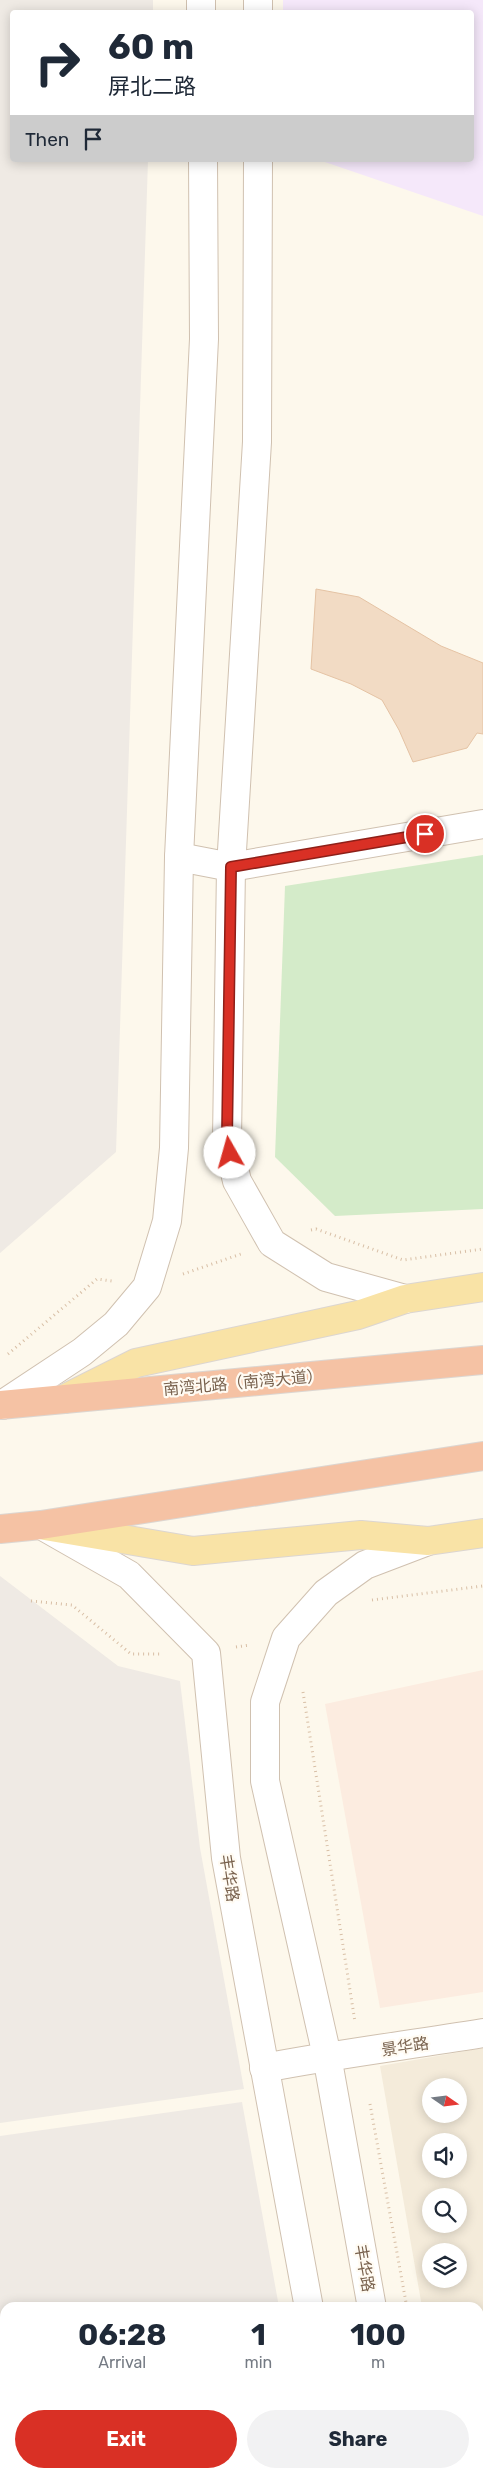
<!DOCTYPE html>
<meta charset="utf-8">
<style>
body{margin:0;font-family:Rubik,"Noto Sans SC",sans-serif;background:#f2f2f3;color:#1f2937;height:100vh;display:flex;flex-direction:column;font-size:19px;white-space:nowrap}
*{box-sizing:border-box;margin:0}
p{font-size:16px;color:#747a83}
.icon{flex:none;width:28px;height:28px;fill:none;stroke:currentColor;stroke-width:2;stroke-linecap:round;stroke-linejoin:round}
.map{position:relative;flex:1;overflow:hidden}
.details{position:absolute;left:0px;top:2302px;width:484px;height:176px;display:flex;flex-direction:column;background:#fff;border-radius:15px 15px 0 0;box-shadow:0 2px 12px #0003}
.details>*{flex:none}
.top-card{position:absolute;left:10px;top:10px;width:464px;height:152px;border-radius:5px;box-shadow:0 2px 12px #0003;background:#fff;color:#1f2937;overflow:hidden}
.needle{width:32px;rotate:104deg}
.controls{position:absolute;left:422px;top:2078px;display:grid;gap:10px}
.controls a{display:grid;place-items:center;width:45px;height:45px;border-radius:50%;background:#fff;box-shadow:0 2px 12px #0003;font-size:25px}
.pin{position:absolute;display:grid;place-items:center;width:42px;height:42px;color:#fff;margin:-21px;border:2px solid #fff;border-radius:50%;box-shadow:0 1px 5px #0007}
.me{position:absolute;width:55px;margin:-28px;rotate:353deg;stroke-linejoin:round;filter:drop-shadow(0 0 4px #0008)}
.turn{display:flex;align-items:center;gap:18px;height:105px;padding:0 15px;font-size:22px}
.turn .icon{width:65px;height:65px;stroke-width:2.5}
.turn b{display:block;font-size:35px;line-height:42px}
.then{display:flex;align-items:center;height:48px;padding:0 15px;background:#0003;gap:10px;font-size:19px}
.eta{display:flex;justify-content:space-evenly;align-items:center;height:85px;text-align:center}
.eta b{font-size:30px;font-weight:700;line-height:35px}
.cta{display:flex;gap:10px;margin-top:auto;padding:10px 15px}
.cta a{flex:1;height:58px;border-radius:30px;background:#d93025;color:#fff;font-size:20px;font-weight:700;line-height:58px;text-align:center}
.cta a+a{background:#f2f2f3;color:#1f2937}
.map>svg:first-child{display:block}
.residential{fill:#f4ebda;fill-rule:evenodd}
.commercial{fill:#fcece0}
.industrial{fill:#efeae4}
.education{fill:#f5e8fa}
.green{fill:#d4ebc9}
.building{fill:#f2dbc4;stroke:#e5c3a4}
.lines{fill:none;stroke-linecap:round;stroke-linejoin:round}
.minor-casing{stroke:#d0c1b0;stroke-width:30}
.major-casing{stroke:#dcd6d1;stroke-width:30}
.highway-casing{stroke:#dcd6d1;stroke-width:30}
.path{stroke:#d8bfa6;stroke-width:3;stroke-dasharray:1 4;stroke-linecap:butt}
.minor{stroke:#fff;stroke-width:28}
.major{stroke:#f9e3a6;stroke-width:28}
.highway{stroke:#f5c2a4;stroke-width:28}
.route-casing{stroke:#8d1f18;stroke-width:12}
.route{stroke:#d93025;stroke-width:9}
.labels{text-anchor:middle;stroke-width:4.5;stroke-linejoin:round;paint-order:stroke}
.street-label{font-size:16px;fill:#79624e;stroke:#fffbf3}
</style>
<div class="map">
<svg width="483" height="2478" viewBox="0 0 483 2478">
<rect width="100%" height="100%" fill="#fdf8ec"/>
<!-- residential -->
<path class="residential" d="M483,2048v398l-4,1v-139l-57,-1 -42,-241zM431,2086h28v28h-28zM431,2141h28v28h-28zM431,2196h28v28h-28zM431,2251h28v28h-28z"/>
<!-- commercial -->
<polygon class="commercial" points="483,1670 483,1992 380,2008 325,1704"/>
<!-- industrial -->
<g class="industrial">
<polygon points="0,0 153,0 153,12 12,12 12,160 148,160 116,1152 0,1253"/>
<polygon points="0,1576 118,1666 180,1681 200,1848 244,2089 0,2123"/>
<polygon points="242,2102 279,2307 5,2308 5,2474 309,2474 310,2478 0,2478 0,2136"/>
</g>
<!-- education -->
<polygon class="education" points="283,0 483,0 483,216 319,160 471,160 471,12 283,12"/>
<!-- green -->
<polygon class="green" points="483,855 483,1209 335,1216 275,1157 285,886"/>
<!-- building -->
<polygon class="building" points="316,589 359,597 441,646 483,663 483,734 477,733 467,748 413,762 399,730 382,700 351,684 311,669"/>
<g class="lines">
<!-- minor casing -->
<g class="minor-casing">
<g id="minor">
<polyline points="201,0 201,12"/>
<polyline points="258,0 258,12"/>
<polyline points="258,160 257,442 231,867 227,1139 237,1181 272,1243 326,1277 405,1299"/>
<polyline points="179,857 231,867 483,824"/>
<polyline points="2,1405 82,1352 116,1324 147,1287 167,1221 174,1148 179,857 204,339 203,160"/>
<polyline points="43,1526 129,1575 206,1653 226,1858 309,2308"/>
<path d="M264,2068c72,-14 146,-23 219,-35"/>
<polyline points="372,2308 327,2056 265,1781 265,1702 286,1638 326,1593 365,1565 428,1541"/>
<polyline points="339,2474 340,2478"/>
<polyline points="401,2474 402,2478"/>
</g>
</g>
<!-- major casing -->
<g class="major-casing">
<g id="major">
<polyline points="64,1399 136,1363 358,1315 405,1299 483,1287"/>
<polyline points="45,1526 193,1551 361,1535 428,1541 483,1533"/>
</g>
</g>
<!-- highway casing -->
<g class="highway-casing">
<g id="highway">
<polyline points="0,1405 483,1360"/>
<polyline points="0,1529 41,1525 483,1456"/>
</g>
</g>
<!-- path -->
<g class="path">
<polyline points="311,1230 316,1229 403,1260 483,1249"/>
<polyline points="183,1274 241,1254"/>
<polyline points="8,1354 97,1279 112,1281"/>
<polyline points="372,1600 483,1586"/>
<polyline points="31,1601 72,1605 131,1654 160,1654"/>
<polyline points="236,1647 250,1645"/>
<polyline points="303,1692 355,2022"/>
<polyline points="370,2104 407,2308"/>
<polyline points="436,2474 437,2478"/>
</g>
<!-- minor -->
<use href="#minor" class="minor"/>
<!-- major -->
<use href="#major" class="major"/>
<!-- highway -->
<use href="#highway" class="highway"/>
</g>
<g class="lines">
<!-- route casing -->
<g class="route-casing">
<polyline id="route" points="230,1153 227,1138 231,867 425,834"/>
</g>
<!-- route -->
<use href="#route" class="route"/>
</g>
<g class="labels">
<!-- street labels -->
<g class="street-label">
<text transform="translate(243 1382) rotate(-5)" y="6">南湾北路（南湾大道）</text>
<text transform="translate(230 1878) rotate(81)" y="6">丰华路</text>
<text transform="translate(405 2046) rotate(-9)" y="6">景华路</text>
<text transform="translate(365 2268) rotate(80)" y="6">丰华路</text>
</g>
</g>
</svg>
<div class="controls">
<a><svg class="needle" viewBox="-14 -14 28 28"><path d="M0-13l5 13h-10z" fill="#e53935"/><path d="M0 13l5-13h-10z" fill="#747a83"/></svg></a>
<a><svg class="icon" aria-label="sound" viewBox="0 0 24 24"><path d="M4 9h4l5-4v14l-5-4H4zM17 9q2 3 0 6"/></svg></a>
<a><svg class="icon" aria-label="search" viewBox="0 0 24 24"><circle cx="10" cy="10" r="6"/><path d="M15 15l6 6"/></svg></a>
<a><svg class="icon" aria-label="layers" viewBox="0 0 24 24"><path d="M12 4l9 5-9 5-9-5zM3 14l9 5 9-5"/></svg></a>
</div>
<div class="pin" style="left:425px;top:834px;background:#d93025"><svg class="icon" aria-label="arrive" viewBox="0 0 24 24"><path d="M6 21V4h12l-3 4 3 4H6"/></svg></div>
<svg class="me" style="left:230px;top:1153px" viewBox="-20 -20 40 40"><circle r="19" fill="#fff"/><path d="M0-13L10 11 0 6-10 11z" fill="#d93025"/></svg>
<div class="top-card">
<div class="turn"><svg class="icon" aria-label="right" viewBox="0 0 24 24"><path d="M7 20v-9h11M14 6l5 5-5 5"/></svg><div><b>60 m</b>屏北二路</div></div>
<div class="then">Then<svg class="icon" aria-label="arrive" viewBox="0 0 24 24"><path d="M6 21V4h12l-3 4 3 4H6"/></svg></div>
</div>
<section class="details">
<div class="eta">
<div><b>06:28</b><p>Arrival</p></div>
<div><b>1</b><p>min</p></div>
<div><b>100</b><p>m</p></div>
</div>
<div class="cta"><a>Exit</a><a>Share</a></div>
</section>
</div>
